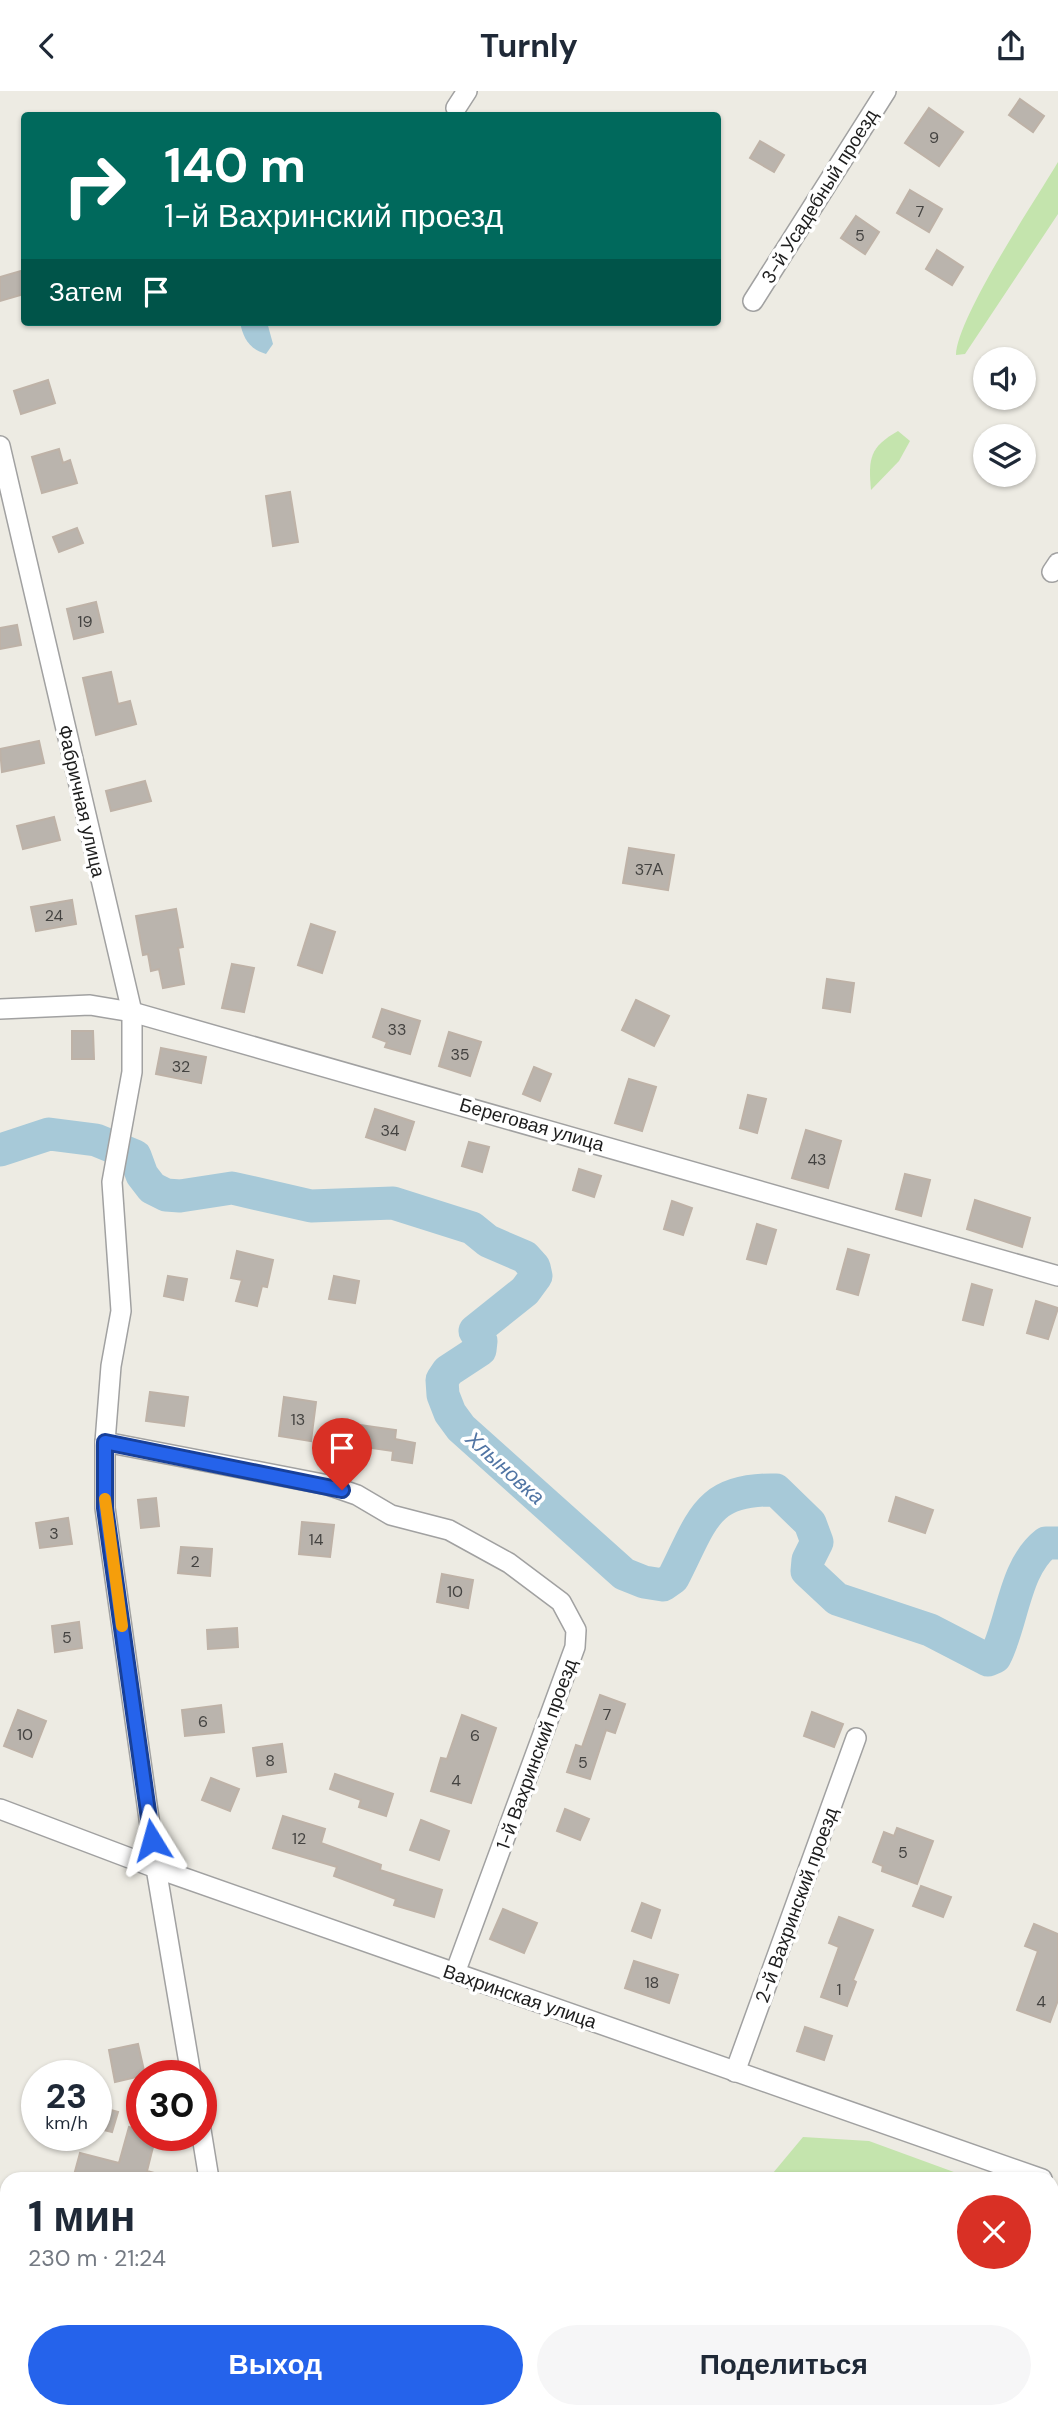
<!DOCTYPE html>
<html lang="ru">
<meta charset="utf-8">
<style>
body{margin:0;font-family:"DM Sans",sans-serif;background:#f6f6f7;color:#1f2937;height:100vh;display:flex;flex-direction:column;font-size:26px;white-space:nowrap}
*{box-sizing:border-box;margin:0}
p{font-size:23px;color:#747a83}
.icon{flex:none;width:38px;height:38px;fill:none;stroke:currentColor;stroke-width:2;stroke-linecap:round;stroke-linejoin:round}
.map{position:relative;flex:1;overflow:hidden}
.drawer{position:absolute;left:0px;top:2081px;width:1059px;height:247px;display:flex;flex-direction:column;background:#fff;border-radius:21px 21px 0 0;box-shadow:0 2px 5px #0004}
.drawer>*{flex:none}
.hud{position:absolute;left:21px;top:21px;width:700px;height:214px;border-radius:7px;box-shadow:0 2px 5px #0004;background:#00695c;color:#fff;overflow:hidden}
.fabs{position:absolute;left:973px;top:256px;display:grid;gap:14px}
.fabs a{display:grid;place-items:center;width:63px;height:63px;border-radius:50%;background:#fff;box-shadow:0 2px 5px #0004;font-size:35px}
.speed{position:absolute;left:21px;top:1969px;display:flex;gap:14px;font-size:35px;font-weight:700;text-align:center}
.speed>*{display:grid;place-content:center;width:91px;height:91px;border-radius:50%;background:#fff;box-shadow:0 2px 5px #0004;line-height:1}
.speed small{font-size:18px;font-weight:400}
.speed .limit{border:10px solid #d22;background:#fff;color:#111}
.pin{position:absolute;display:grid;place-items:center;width:60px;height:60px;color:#fff;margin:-72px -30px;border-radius:50% 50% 50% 0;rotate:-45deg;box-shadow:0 0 7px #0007}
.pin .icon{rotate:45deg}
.me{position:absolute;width:77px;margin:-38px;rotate:352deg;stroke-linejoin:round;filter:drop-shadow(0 0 5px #0008)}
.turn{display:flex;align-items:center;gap:24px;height:147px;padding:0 28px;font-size:32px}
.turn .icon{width:91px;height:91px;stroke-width:2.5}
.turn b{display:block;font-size:49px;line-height:60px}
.then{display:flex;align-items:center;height:66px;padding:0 28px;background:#0003;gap:14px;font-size:26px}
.round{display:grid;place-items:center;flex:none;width:74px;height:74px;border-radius:37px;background:#f6f6f7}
.headline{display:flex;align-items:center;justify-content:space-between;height:119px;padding:0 28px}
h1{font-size:42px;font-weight:700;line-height:52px}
.button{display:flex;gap:14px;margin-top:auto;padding:14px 28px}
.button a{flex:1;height:80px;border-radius:42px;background:#2563eb;color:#fff;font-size:28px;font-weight:700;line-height:80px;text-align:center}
.button a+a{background:#f6f6f7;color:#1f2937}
header{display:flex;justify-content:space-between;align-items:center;height:91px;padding:0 28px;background:#fff;font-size:32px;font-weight:700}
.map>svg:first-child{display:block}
.residential{fill:#dbdada}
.grass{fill:#c4e4ad}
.water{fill:#a7c9d8}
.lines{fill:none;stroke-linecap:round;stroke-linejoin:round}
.river{stroke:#a7c9d8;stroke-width:33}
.building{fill:#bab4ad;stroke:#beb2a7;stroke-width:2}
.minor-casing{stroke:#a1a1a1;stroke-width:22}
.minor{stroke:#fff;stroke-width:19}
.route-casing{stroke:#184099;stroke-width:18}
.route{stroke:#2563eb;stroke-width:12}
.slow{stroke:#f59e0b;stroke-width:12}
.labels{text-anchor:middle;stroke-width:7;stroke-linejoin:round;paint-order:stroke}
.number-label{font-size:16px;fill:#444341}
.street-label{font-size:19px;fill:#1d1d1d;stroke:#fff}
.water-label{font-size:21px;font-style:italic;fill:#5175a4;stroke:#fff}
</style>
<header><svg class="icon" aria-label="back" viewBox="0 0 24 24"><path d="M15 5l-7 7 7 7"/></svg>Turnly<svg class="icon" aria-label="share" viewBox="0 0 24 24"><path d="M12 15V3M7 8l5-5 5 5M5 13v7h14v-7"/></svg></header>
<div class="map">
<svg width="1058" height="2326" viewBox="0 0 1058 2326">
<rect width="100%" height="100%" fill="#edebe3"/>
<!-- residential -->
<polygon class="residential" points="0,2303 7,2305 7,2320 65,2321 86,2326 0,2326"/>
<!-- grass -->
<g class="grass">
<path d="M1058,71v52l-93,140 -9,1c1,-38 79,-154 102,-193z"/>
<path d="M898,340l12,10 -11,20 -28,29c-3,-32 -1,-43 27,-59z"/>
<polygon points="803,2046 869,2050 973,2088 768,2088"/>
<polygon points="1052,2112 1058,2113 1058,2256 1052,2270"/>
</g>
<!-- water -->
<path class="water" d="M240,231h27l6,22 -7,10c-17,-5 -23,-16 -26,-32z"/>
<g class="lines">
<!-- river -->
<path class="river" d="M0,1059l49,-16 47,6 39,16 7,19 10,13 14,7 14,1 52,-8 79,18 82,-3 79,25 16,13 37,16 9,10 2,9 -11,15 -50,40 6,10 -1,9 -32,21 -6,9 1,15 7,18 11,15 163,146 20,8 19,3 10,-7c29,-56 32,-90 103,-88l34,33 7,19 -9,18 -1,11 30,28 93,31 58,30 7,-3c18,-35 19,-89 51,-114h12"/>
</g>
<!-- building -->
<g class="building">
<polygon points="1020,8 1044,25 1033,41 1009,24"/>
<polygon points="929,17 963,41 939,75 905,52"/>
<polygon points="760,50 784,64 774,81 750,67"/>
<polygon points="910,99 942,118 929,141 897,122"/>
<polygon points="856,125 879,141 865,163 841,147"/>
<polygon points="937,159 963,176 952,194 926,178"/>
<polygon points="24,179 24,203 0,210 0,186"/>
<polygon points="48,289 55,312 21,323 14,300"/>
<polygon points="59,358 63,372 70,369 77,392 42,402 32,366"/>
<polygon points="290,401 298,451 273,455 266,405"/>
<polygon points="77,437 83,452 59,461 53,446"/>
<polygon points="96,511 103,541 74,548 67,518"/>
<polygon points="17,534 21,554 0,558 0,537"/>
<polygon points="111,581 118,613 130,610 136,633 96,644 83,587"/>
<polygon points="39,650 44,672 2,681 0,658"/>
<polygon points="145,690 151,710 111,720 106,700"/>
<polygon points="54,726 60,749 23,758 17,735"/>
<polygon points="629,757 674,764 668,799 623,792"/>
<polygon points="72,809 76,833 36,840 31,816"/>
<polygon points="176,818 183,856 178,857 184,893 163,897 159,878 151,880 148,863 143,864 136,825"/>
<polygon points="311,833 335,841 322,882 298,874"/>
<polygon points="232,873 254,877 244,921 222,917"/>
<polygon points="827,888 854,892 850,921 823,917"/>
<polygon points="636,909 669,925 654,955 622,939"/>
<polygon points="382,918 420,930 410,963 385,956 387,951 373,946"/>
<polygon points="72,940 93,940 94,968 72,968"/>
<polygon points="449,941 481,951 470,985 439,975"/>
<polygon points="161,957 206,966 201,992 156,983"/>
<polygon points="534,976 551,983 540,1010 523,1003"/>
<polygon points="629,988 656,996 642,1040 615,1032"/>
<polygon points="748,1004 766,1008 757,1042 740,1037"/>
<polygon points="375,1018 414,1031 405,1059 366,1046"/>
<polygon points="806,1039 841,1050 828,1097 792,1087"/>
<polygon points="469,1051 489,1056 482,1081 462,1075"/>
<polygon points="579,1078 601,1085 594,1106 573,1099"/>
<polygon points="905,1083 930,1089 921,1125 896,1118"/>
<polygon points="975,1109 1030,1127 1022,1156 967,1138"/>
<polygon points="672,1110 692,1117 683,1144 664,1138"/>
<polygon points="757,1133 776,1139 766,1173 747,1168"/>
<polygon points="848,1158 869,1164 858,1204 837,1198"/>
<polygon points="237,1160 273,1169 267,1196 262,1195 257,1215 236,1210 242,1189 231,1187"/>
<polygon points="168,1185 187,1188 183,1209 164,1205"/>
<polygon points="334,1185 359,1190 355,1212 329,1208"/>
<polygon points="972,1193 992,1199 983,1234 963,1229"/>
<polygon points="1036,1210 1058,1217 1048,1248 1027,1242"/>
<polygon points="150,1301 188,1306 184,1335 146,1330"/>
<polygon points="284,1306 316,1311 311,1350 279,1345"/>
<polygon points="360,1334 396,1339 395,1348 415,1352 412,1372 392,1369 393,1360 357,1355"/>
<polygon points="896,1406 933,1419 925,1442 889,1430"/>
<polygon points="156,1407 159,1435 141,1437 138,1409"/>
<polygon points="68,1427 72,1453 40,1457 36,1432"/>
<polygon points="302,1431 334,1434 330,1466 299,1463"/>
<polygon points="181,1456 212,1458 210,1485 178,1482"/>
<polygon points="442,1483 473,1489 468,1517 437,1511"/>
<polygon points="79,1531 82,1557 55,1561 52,1535"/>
<polygon points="237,1537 238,1556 208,1558 207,1539"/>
<polygon points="600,1604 625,1613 615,1642 606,1639 590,1688 567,1681 576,1654 582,1656"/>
<polygon points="221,1614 224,1641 185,1645 182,1619"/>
<polygon points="18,1619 46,1630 32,1666 4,1655"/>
<polygon points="812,1621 843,1633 834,1656 804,1645"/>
<polygon points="462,1624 496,1637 471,1712 431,1700 441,1667 447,1668"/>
<polygon points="282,1653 286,1681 257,1685 253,1657"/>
<polygon points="335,1683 393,1703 386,1725 359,1716 361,1709 330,1698"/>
<polygon points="211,1687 239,1698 230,1720 202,1709"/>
<polygon points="565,1718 589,1728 580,1749 557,1740"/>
<polygon points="283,1725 325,1738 321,1752 381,1774 380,1779 442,1799 434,1826 394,1814 396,1808 334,1785 337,1776 273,1757"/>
<polygon points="421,1729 449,1740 439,1769 410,1759"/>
<polygon points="897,1737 933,1750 917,1793 882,1780 883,1775 873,1771 884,1741 894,1745"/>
<polygon points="921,1795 951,1806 943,1826 913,1815"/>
<polygon points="642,1812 660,1819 651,1847 632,1840"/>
<polygon points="503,1818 537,1832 524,1862 490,1848"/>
<polygon points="839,1826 873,1839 853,1889 856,1891 847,1915 821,1906 839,1856 829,1852"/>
<polygon points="1034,1833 1058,1843 1058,1909 1050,1931 1017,1919 1038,1860 1025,1855"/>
<polygon points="634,1870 678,1884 669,1912 625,1897"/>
<polygon points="805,1936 832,1945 824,1969 797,1960"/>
<polygon points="138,1953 145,1984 115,1991 109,1959"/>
<polygon points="100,2016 118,2021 112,2041 96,2037"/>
<polygon points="129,2036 142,2040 142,2044 156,2044 147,2080 158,2083 157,2088 87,2088 74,2084 80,2062 119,2072"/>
</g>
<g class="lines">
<!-- minor casing -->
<g class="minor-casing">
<g id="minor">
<polyline points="456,17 467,0"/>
<polyline points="753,210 886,0"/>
<polyline points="0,355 132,921 132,981 112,1091 121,1220 111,1275 105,1351 105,1417 156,1777 191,1984"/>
<polyline points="1052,481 1058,472"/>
<polyline points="0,918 90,914 132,921 1058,1185"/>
<polyline points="105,1351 328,1394 357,1404 391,1424 449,1439 509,1472 561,1511 576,1539 575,1556 455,1882"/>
<polyline points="0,1718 156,1777 1042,2088"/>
<polyline points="735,1981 856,1647"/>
<polyline points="201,2039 209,2088"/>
<polyline points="0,2198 7,2200"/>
<polyline points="259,2320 261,2326"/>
<polyline points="522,2320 547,2326"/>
</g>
</g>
<!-- minor -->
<use href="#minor" class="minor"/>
</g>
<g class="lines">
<!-- route casing -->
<g class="route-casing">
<polyline id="route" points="152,1749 105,1417 105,1351 342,1399"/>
</g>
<!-- route -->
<use href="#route" class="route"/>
<!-- slow -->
<polyline class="slow" points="105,1408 122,1535"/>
</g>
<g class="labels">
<!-- number labels -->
<g class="number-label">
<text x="934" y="52">9</text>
<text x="920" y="126">7</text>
<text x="860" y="150">5</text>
<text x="85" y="536">19</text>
<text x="649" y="784">37А</text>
<text x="54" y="830">24</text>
<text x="397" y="944">33</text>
<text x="460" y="969">35</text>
<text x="181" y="981">32</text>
<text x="390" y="1045">34</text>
<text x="817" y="1074">43</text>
<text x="298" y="1334">13</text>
<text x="54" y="1448">3</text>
<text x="316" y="1454">14</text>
<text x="195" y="1476">2</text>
<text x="455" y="1506">10</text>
<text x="67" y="1552">5</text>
<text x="607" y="1629">7</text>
<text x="203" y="1636">6</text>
<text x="25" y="1649">10</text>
<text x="475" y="1650">6</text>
<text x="270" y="1675">8</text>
<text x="583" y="1677">5</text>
<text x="456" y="1695">4</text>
<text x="299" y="1753">12</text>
<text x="903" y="1767">5</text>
<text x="652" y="1897">18</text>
<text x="839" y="1904">1</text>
<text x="1041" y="1916">4</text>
</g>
<!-- street labels -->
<g class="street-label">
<text transform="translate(819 105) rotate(-58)" y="7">3-й Усадебный проезд</text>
<text transform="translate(82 710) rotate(77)" y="7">Фабричная улица</text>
<text transform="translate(532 1033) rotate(16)" y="7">Береговая улица</text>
<text transform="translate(536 1663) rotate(-70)" y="7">1-й Вахринский проезд</text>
<text transform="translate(796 1814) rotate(-70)" y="7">2-й Вахринский проезд</text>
<text transform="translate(520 1905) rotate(19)" y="7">Вахринская улица</text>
</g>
<!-- water labels -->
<g class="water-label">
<text transform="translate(505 1377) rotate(42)" y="7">Хлыновка</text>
</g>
</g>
</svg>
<div class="fabs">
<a><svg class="icon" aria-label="sound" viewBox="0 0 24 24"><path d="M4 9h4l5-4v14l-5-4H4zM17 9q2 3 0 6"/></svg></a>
<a><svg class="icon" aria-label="layers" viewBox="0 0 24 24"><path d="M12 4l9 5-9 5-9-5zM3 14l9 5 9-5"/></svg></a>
</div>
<div class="speed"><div>23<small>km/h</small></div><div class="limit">30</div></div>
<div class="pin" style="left:342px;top:1399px;background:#d93025"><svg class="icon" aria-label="arrive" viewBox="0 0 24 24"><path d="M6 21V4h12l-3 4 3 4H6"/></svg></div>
<svg class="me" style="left:152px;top:1749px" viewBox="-20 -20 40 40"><path d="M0-17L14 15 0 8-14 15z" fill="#2563eb" stroke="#fff" stroke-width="4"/></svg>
<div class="hud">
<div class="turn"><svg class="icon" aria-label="right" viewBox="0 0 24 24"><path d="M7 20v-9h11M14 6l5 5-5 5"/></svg><div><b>140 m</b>1-й Вахринский проезд</div></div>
<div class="then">Затем<svg class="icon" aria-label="arrive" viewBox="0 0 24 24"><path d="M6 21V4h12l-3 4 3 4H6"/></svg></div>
</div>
<section class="drawer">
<div class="headline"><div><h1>1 мин</h1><p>230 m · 21:24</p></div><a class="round" style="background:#d93025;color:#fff"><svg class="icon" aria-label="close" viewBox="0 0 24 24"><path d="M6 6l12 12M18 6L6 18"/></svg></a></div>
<div class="button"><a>Выход</a><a>Поделиться</a></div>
</section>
</div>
